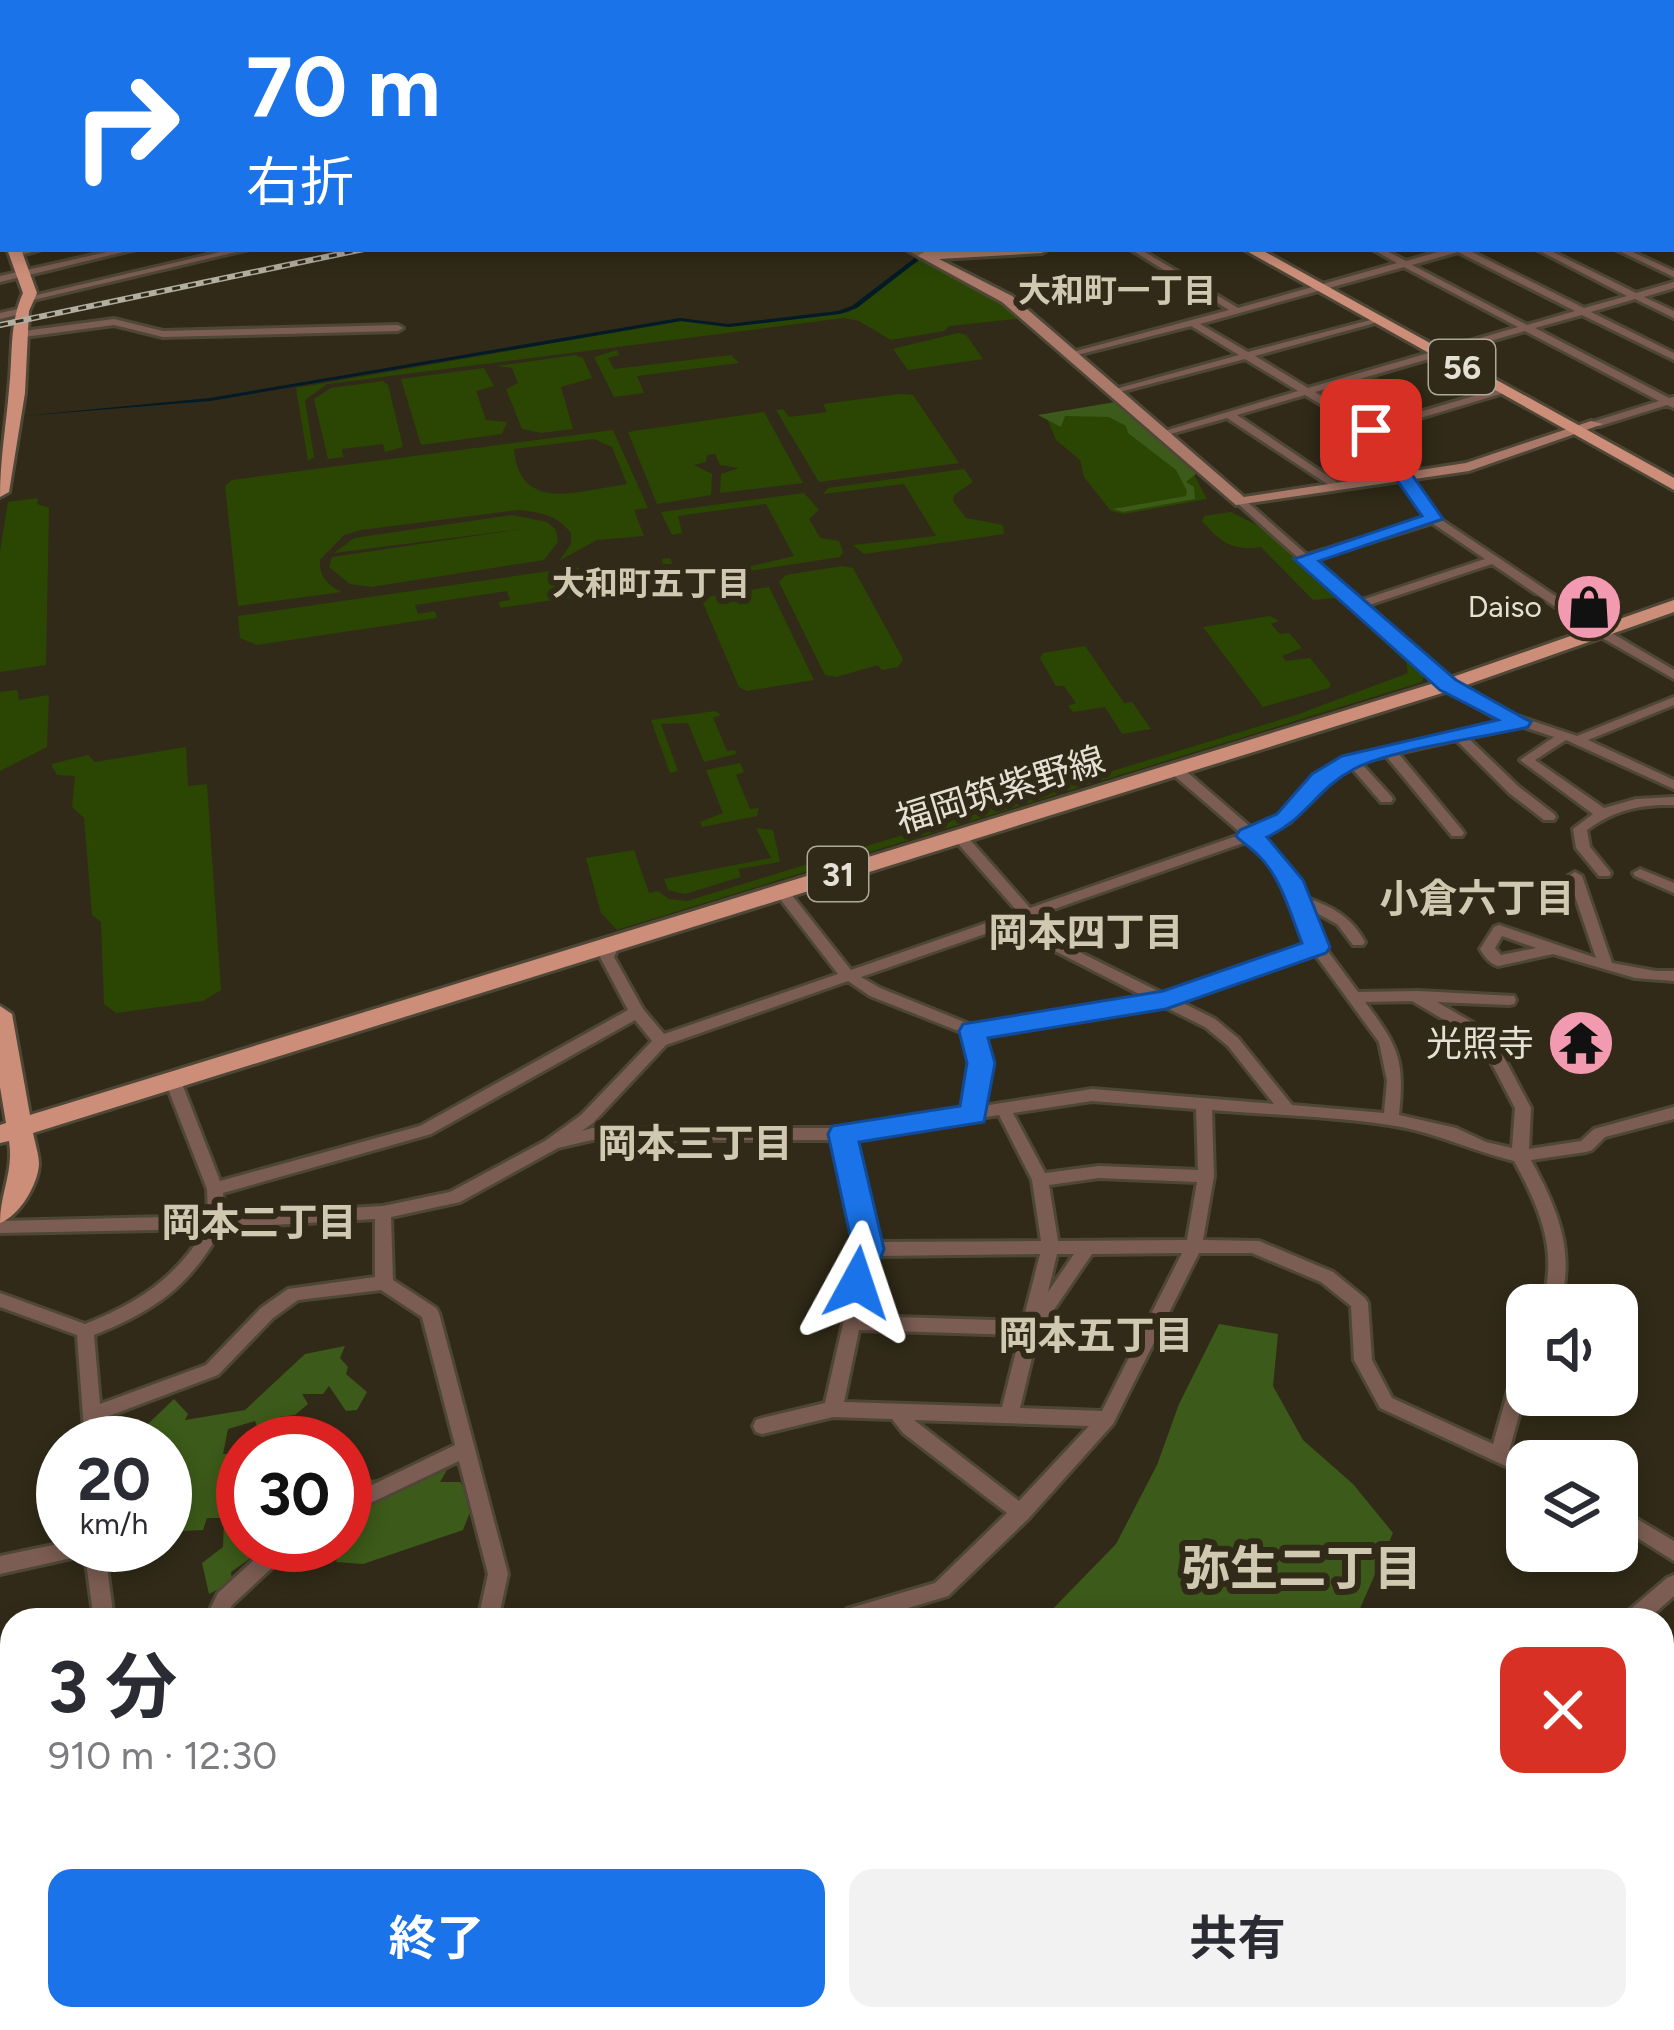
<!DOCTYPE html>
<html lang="ja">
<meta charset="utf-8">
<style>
body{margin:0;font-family:Figtree,"Noto Sans JP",sans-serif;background:#f2f2f3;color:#2b2b33;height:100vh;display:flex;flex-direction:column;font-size:45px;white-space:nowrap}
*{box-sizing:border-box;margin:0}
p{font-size:39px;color:#7c7c81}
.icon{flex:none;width:66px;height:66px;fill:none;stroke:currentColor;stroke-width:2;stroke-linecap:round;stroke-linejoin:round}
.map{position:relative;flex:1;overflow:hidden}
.drawer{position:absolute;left:0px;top:1608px;width:1674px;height:423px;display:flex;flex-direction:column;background:#fff;border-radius:36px 36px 0 0;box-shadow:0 6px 18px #0003}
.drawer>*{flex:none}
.guide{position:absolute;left:0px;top:0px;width:1674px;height:252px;box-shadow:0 6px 18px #0003;background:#1a73e8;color:#fff;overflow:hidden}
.fabs{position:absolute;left:1506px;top:1284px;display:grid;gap:24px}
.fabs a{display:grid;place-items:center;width:132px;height:132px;border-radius:24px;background:#fff;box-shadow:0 6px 18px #0003;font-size:60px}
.speed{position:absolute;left:36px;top:1416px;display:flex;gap:24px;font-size:60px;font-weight:700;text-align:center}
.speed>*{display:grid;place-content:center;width:156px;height:156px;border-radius:50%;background:#fff;box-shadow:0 6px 18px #0003;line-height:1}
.speed small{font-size:30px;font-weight:400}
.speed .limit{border:18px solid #d22;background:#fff;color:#111}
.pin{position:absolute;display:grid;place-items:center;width:102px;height:102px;color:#fff;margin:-51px;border-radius:24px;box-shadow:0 6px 18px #0006}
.me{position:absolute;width:132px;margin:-66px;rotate:5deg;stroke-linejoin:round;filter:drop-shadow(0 0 9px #0008)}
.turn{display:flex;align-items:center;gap:42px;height:252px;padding:0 48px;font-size:54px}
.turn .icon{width:156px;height:156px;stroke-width:2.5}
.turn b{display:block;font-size:84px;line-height:102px}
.round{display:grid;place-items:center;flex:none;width:126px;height:126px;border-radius:24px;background:#f2f2f3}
.overview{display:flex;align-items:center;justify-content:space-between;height:204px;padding:0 48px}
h1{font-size:72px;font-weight:700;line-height:90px}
.action{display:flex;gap:24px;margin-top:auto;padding:24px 48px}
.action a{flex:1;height:138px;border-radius:24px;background:#1a73e8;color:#fff;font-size:48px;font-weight:700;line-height:138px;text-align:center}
.action a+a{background:#f2f2f3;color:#2b2b33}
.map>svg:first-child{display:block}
.green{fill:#2b4603;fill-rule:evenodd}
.forest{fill:#3c5a19}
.water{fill:#021b26}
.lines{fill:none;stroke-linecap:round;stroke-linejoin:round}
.street-casing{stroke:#4e4736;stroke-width:6}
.secondary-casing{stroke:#4e4736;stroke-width:6}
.primary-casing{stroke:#4e4736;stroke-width:6}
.street{fill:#7c5d53;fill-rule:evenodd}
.secondary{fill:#aa7969;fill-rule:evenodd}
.primary{fill:#cd8e79;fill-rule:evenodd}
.rail-casing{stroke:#b2aea0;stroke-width:6}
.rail{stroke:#312a18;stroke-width:3;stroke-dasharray:8;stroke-linecap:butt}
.route{fill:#1a73e8;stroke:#114b97;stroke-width:3}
.labels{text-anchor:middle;stroke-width:12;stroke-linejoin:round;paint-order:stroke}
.far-poi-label{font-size:30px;fill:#e4e0d4;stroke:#312a18;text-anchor:end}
.far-neighbourhood-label{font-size:33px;font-weight:bold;fill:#d1c8b2;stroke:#312a18}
.shield{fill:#312a18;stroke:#aea99c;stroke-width:3}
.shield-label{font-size:33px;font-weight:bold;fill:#e4e0d4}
.street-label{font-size:36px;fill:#e4e0d4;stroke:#312a18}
.poi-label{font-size:36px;fill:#e4e0d4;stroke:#312a18;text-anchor:end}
.neighbourhood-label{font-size:39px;font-weight:bold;fill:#d1c8b2;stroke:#312a18}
.near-neighbourhood-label{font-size:48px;font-weight:bold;fill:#d1c8b2;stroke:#312a18}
</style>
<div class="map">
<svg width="1674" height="2030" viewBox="0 0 1674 2030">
<rect width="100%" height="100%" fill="#312a18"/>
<!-- green -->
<g class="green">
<polygon points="922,258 980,285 1025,318 949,326 944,331 891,340 859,321 844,318 327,384 305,400 314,457 308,461 296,388 681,321 726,327 849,312"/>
<polygon points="958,333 966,335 983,359 908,370 893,349"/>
<polygon points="617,350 619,355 608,358 614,369 731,355 739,363 637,376 644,393 614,397 594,357"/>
<polygon points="575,355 583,358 592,378 561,387 573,429 541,433 522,429 506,389 518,383 512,368 497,366"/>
<polygon points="484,368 494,386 476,391 486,420 507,422 502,434 421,445 401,379"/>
<polygon points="1375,376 1400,391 1341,409 1313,393"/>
<polygon points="383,381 388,385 403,447 385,452 383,444 342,449 343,457 328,459 314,399 331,388"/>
<polygon points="900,394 913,395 959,463 819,482 776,410 783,409 789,417 827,412 823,404"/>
<polygon points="1117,404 1191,469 1207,499 1124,514 1111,511 1084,477 1080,460 1056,440 1047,418"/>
<polygon points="764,412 803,483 720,493 721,474 739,468 720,465 715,454 707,455 706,462 694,465 712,474 711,495 657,504 628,432"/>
<path d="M613,430l35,78 -14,2 10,26 -47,4 -38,21 12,-17v-11c-14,-18 -31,-21 -53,-23l-157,20 -17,5 -24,25c-1,17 7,25 22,32l-104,14 -13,-120 7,-6zM594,439l18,8 15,37c-45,6 -108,31 -113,-35z"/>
<polygon points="964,469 973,482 954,495 953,501 966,518 1003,525 1004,534 864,554 853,545 936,536 904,484 823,494 828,488"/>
<polygon points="804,493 819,510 809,519 820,538 839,541 843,552 840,557 692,580 794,556 766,504 678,516 682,533 672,535 661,512"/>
<polygon points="38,498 37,504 49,508 46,665 0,672 0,552 8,502"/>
<path d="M1231,512l34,17 160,144 -3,9 -805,248 -16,-17 -15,-55 48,-8 15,43 9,-2 11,8 18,2 609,-186 112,-42 -2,-11 -70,-64 -23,2 -52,-53c-28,4 -40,-4 -59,-26l2,-5z"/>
<polygon points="512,515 547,522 556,530 558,542 544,560 371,587 350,584 329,567 332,557 529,528 334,553 354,538"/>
<polygon points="670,558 681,581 500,608 499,602 510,600 507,591 415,605 418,614 435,611 437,618 257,645 240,638 238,616 578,567 587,589 666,577 662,559"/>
<polygon points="842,566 853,568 903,659 898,667 882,670 878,665 836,677 825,675 779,582 786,575"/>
<polygon points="769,587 814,680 747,691 739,687 703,603 711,596"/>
<polygon points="1270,616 1279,621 1271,624 1280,634 1289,633 1302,648 1282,656 1286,661 1310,658 1331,684 1329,688 1263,707 1203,627"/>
<polygon points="1085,646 1124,703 1132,702 1151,729 1122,734 1105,707 1073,712 1068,706 1076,703 1064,686 1056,686 1040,658 1043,653"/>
<polygon points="17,690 19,700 49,695 47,747 0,771 0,692"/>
<polygon points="715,711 721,715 713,718 727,751 735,750 736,754 704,762 688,723 661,724 678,771 670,773 651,720"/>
<polygon points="186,747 188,786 207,784 221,990 203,1001 116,1013 104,1004 101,922 92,915 84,818 72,807 75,776 57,775 51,764 88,755 95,762"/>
<polygon points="740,763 744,772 736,775 750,809 759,808 757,816 702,827 700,822 723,813 706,770"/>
<polygon points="756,828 773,830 780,862 738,869 741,877 685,894 668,890 664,879 771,858"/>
</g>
<!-- forest -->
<g class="forest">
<polygon points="1115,402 1197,473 1186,482 1194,487 1195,499 1123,512 1113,509 1186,496 1187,491 1176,470 1128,433 1126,426 1109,417 1065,416 1061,427 1038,415"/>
<polygon points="1219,1324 1278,1334 1273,1386 1303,1440 1353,1484 1393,1533 1355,1620 1042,1620 1116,1544 1157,1465 1179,1404"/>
<polygon points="345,1346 340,1358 348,1367 346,1374 367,1392 357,1410 346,1411 329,1386 323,1394 302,1394 308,1404 295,1415 279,1417 291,1427 286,1443 263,1443 255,1421 228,1429 223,1454 229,1454 235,1466 243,1465 243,1545 269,1545 231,1572 232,1582 209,1594 202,1563 223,1547 224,1518 207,1518 203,1530 182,1531 165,1520 165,1443 128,1443 174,1399 188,1414 185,1420 245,1410 305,1354"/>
<polygon points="359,1463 372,1480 451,1463 440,1482 460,1482 474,1502 463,1530 363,1564 336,1562 347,1536 345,1469"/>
</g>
<!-- water -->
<polygon class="water" points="916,257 920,259 857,308 840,314 729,327 681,321 210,401 23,416 210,398 680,318 728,324 838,311 852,306"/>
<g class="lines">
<!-- street casing -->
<g class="street-casing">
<g id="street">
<polygon points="46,0 62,0 52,3 36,3"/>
<polygon points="329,0 337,0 334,3 326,3"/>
<polygon points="439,0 447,0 444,3 436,3"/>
<polygon points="465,0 473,0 470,3 462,3"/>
<polygon points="641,0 649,0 652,3 644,3"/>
<polygon points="1131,0 1140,0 1144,3 1135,3"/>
<polygon points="1219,0 1228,0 1233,3 1224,3"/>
<polygon points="1305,0 1324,0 1335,3 1316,3"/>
<polygon points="1582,0 1591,0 1596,3 1587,3"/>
<polygon points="3,6 3,10 0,11 0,7"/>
<polygon points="3,25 3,29 0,30 0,26"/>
<polygon points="1671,28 1674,29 1674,33 1671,32"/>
<polygon points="0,38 3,39 3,43 0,42"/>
<polygon points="1671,45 1674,44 1674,48 1671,49"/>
<polygon points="1671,56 1674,57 1674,61 1671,60"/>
<polygon points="1671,80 1674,81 1674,85 1671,84"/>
<polygon points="1671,95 1674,96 1674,101 1671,100"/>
<polygon points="3,96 3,100 0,101 0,97"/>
<rect x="1671" y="137" width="3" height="5"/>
<rect x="1671" y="159" width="3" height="5"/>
<rect x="0" y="165" width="3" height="5"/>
<rect x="1671" y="180" width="3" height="5"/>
<rect x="1671" y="193" width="3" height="6"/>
<polygon points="1671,234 1674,235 1674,241 1671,240"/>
<polygon points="26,249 42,249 16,257 12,254"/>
<polygon points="120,249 136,249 0,282 0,276"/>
<polygon points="233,249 249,249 29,301 24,298"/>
<polygon points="906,249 917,249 928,256 921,258"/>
<path d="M1130,249h10l98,59 159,-45 -25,-14h11l23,12 42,-12h18l118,59 43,-12 -91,-47h11l89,44 38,-11v6l-30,9 30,14v7l-39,-19 -44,13 83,41v7l-92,-45 -47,13 134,70 5,-1v11l-7,-3 -67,21h-8v-4l67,-21 -134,-70 -210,61 57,34 129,-38h6v4l-130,39 60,86 168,112 69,41v9l-77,-44 -105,-71 -126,42 86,76 50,29 75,25 97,-39v8l-86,35 86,40v9l-108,-49 -31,20 69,48 32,-9 38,-2v8c-33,-1 -60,5 -87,25l3,17 21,26 -2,3h-10l-23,-28 -3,-19 20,-15 -73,-54 34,-23 -33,-11 -53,12 51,49 35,27 2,3 -2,3h-10l-35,-27 -53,-53 -58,13 64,77 2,3 -2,3h-10l-66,-80 -26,6 31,34 2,3 -2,3h-10l-31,-36 -25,16 -35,40 -29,15c19,16 33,37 43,60 27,9 47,19 61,45l-2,3h-10l-16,-21 -28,-15 15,37 34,46 60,-1 96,5 2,4 -2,4 -5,1 -72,-3 54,31 40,75 -2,41 52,-8 13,-12 80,-22v12l-69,18 -13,13 -6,2 -55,8c25,46 46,93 28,145h-18c19,-51 -2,-99 -27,-144 -42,-10 -81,-30 -125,-36 -58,-9 -118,-10 -177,-15l2,66 -11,64 56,1 74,31 32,26 3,5 4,57 20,38 101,46 25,-89 3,-5 6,-2v39l-18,64 22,10h-4v15l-147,-68 -26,-48 -3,-54 -30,-24 -69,-29h-53l-86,171 -85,95 -80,77 -80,24h-26l5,-11 88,-26 72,-70 -104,-80 -11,-14 -59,-2 -71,17 -6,-2 -3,-6 3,-6 6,-2 63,-15 35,-154 -24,-109h-244l-34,8 -98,54 -69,15 2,63 43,28 3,5 69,261 -10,46h-20l10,-46 -29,-113 -114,54v-17l110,-53 -33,-128 -41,-27 -83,10 -25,18 -55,57 -117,44 2,24h-18l-8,-108 -77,-28v-14l85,31c51,-20 92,-46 120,-95l-205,4v-12l208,-5 -1,-27 -42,-108 3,-4h10l3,4 39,100 200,-55 208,-116 -28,-53 8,-16h10l2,3 -6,13 29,52 21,25 174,-60 -61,-79 -2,-3 2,-3h10l64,81 167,-58 -64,-73 -2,-3 2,-3h10l66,75 212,-74 -72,-62 -1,-3 1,-3h10l74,64 26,-14 35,-40 31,-19 161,-36 -13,-4 -50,-29 -208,-186 9,-2 62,55 119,-37 -59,-86 -62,-37 -68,20 107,72 -9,2 -108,-71 -64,18 -5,-3 140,-42 -53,-32 -133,35v-4l127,-35 -48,-29 -122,31v-4l160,-43zM1458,252l117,59 -48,14 -115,-60zM1404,267l114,60 -210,61 -53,-32 127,-35v-4l-134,35 -48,-28zM1432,523l53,36 -126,42 -46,-41zM1249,841c33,28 44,65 60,104l-143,50 -105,-52 -24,-28zM1025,920l26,29 96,49 -173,28 -94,-38 -19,-11zM1314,953l65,89 8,39 -3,32 -92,-8 -54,-67 -23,-19 -36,-18zM848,981l22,15 96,38 7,29 -6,46 -124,19h-251l-10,3 11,-8 73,-78zM1412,1001l68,40 35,67 -3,40 -26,-6 -30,-14 -57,-13c6,-56 -1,-69 -34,-113zM1163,1006l42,21 23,19 46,58 -182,-15 -109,17 6,-43 -7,-28zM635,1020l17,21 -71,74 -36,26 -95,51 -67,14 -158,9 -2,-22 208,-59zM1092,1101l104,8 2,61 -99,-4 -54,7 -32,-60zM999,1115l33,65 9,61 -166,1 -23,-104zM1099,1178l98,4 -10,58 -129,1 -9,-56zM375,1219v58l-87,12 -27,19 -55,57 -106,39 -6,-69c61,-24 96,-49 128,-107zM1182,1253l-80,158 -82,-3 18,-75 54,-79zM1040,1254l-17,67 -161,-5 13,-60zM1057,1254h17l-26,38zM859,1330l161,5 -18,72 -158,-5zM914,1420l175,6 -70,75z"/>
<polygon points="1615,249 1626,249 1674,271 1674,277"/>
<polygon points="22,308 25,309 25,313 0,319 0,313"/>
<polygon points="114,319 163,331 398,325 403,328 398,331 163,337 114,325 24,337 19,334 24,331"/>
<polygon points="1640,869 1674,883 1674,893 1635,876 1633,873"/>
<path d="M1575,872l7,4 30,87 44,8h18v10l-39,-3 -82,-24 -55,12c-8,-2 -14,-10 -18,-17l14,-22 5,-2 97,33 -28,-82zM1502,936l34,12 -35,7 -6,-7z"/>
<polygon points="1617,1507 1674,1541 1674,1561 1617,1525"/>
<polygon points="63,1543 63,1545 104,1545 114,1620 94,1620 85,1555 0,1574 0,1556"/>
<polygon points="270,1545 293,1545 290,1551 232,1605 225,1620 205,1620 218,1593"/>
<polygon points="1674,1575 1674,1596 1647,1620 1623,1620 1626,1613 1667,1578"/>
<polygon points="12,1811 12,1833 0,1835 0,1813"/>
<polygon points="0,1979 12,1983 12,2007 0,2002"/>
<polygon points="77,2019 150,2019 156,2022 160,2030 88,2030 81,2027"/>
<polygon points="177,2019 234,2019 230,2027 223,2030 167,2030 171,2022"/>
<polygon points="331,2019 355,2019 353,2030 329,2030"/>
<polygon points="490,2019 585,2019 581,2027 574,2030 501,2030 494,2027"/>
<polygon points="646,2019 670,2019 672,2030 648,2030"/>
<polygon points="1158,2019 1192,2019 1188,2027 1183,2030 1149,2030 1153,2022"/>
<polygon points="1329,2019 1353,2019 1354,2030 1330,2030"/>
<polygon points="1500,2019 1524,2019 1526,2030 1502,2030"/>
</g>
</g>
<!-- secondary casing -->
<g class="secondary-casing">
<g id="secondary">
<polygon points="1671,24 1674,25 1674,31 1671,30"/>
<rect x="1671" y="100" width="3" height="6"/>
<rect x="0" y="131" width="3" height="6"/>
<rect x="1671" y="184" width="3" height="6"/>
<polygon points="3,232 3,240 0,241 0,233"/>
<polygon points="980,249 1048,249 1042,253 939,259 1012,296 1244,497 1466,463 1591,421 1603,424 1469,471 1236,505 1002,302 918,256 924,252"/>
</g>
</g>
<!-- primary casing -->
<g class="primary-casing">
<g id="primary">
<polygon points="777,0 790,0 793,3 780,3"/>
<polygon points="811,0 824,0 826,3 813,3"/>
<path d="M7,249h14l16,44 -8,18 -4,82 -16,99 -9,5c0,-37 6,-71 9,-107 4,-33 0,-67 14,-97z"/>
<polygon points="1243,249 1260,249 1674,478 1674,490"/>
<path d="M1674,600v12l-219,77 -1422,444c2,10 6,22 6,31 -1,21 -20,52 -39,59 0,-31 14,-51 9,-82l-9,2v-18l6,-2 -6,-36v-81l12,8 18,101 1411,-434z"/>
</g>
</g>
<!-- street -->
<use href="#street" class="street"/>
<!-- secondary -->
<use href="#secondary" class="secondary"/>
<!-- primary -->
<use href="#primary" class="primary"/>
<!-- rail casing -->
<g class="rail-casing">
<g id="rail">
<polyline points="88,3 103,0"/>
<polyline points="1471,3 1485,0"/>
<polyline points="0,325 364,249"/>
</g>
</g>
<!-- rail -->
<use href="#rail" class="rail"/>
</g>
<!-- route -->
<path class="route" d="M1365,426h13l65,93 -124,42 137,119 75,42 -3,5c-45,11 -137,22 -174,42 -37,19 -47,50 -87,68l36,43 27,67 -4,6 -160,56 -178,29 7,25 -11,59 -125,20 25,107 -16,43 -11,3 -11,-3 -4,-9 11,-34 -25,-115 4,-8 128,-20 7,-43 -8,-32 4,-7 200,-33 139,-48c-12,-30 -21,-66 -44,-88 -7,-7 -15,-12 -22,-19l4,-6 37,-16 35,-40 30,-18 156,-36 -58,-30 -146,-131 128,-43 -60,-86z"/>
<!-- icons -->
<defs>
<g id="shop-disc" transform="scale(3.45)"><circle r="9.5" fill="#f29ab0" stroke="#312a18"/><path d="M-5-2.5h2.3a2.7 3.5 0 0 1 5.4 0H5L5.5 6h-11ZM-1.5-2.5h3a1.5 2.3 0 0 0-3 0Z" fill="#111"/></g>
<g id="temple-disc" transform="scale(3.45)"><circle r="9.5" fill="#f29ab0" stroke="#312a18"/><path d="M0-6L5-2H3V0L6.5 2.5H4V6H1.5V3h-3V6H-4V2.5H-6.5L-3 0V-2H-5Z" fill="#111"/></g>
</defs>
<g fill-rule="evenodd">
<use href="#shop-disc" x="1589" y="607"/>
<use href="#temple-disc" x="1581" y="1043"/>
</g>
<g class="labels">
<!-- far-poi labels -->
<g class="far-poi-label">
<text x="1542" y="617">Daiso</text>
</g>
<!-- far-neighbourhood labels -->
<g class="far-neighbourhood-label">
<text x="1117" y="302">大和町一丁目</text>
<text x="651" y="595">大和町五丁目</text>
</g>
<!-- shield labels -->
<g class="shield">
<rect x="1429" y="340" width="66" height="54" rx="9"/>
<rect x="808" y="847" width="60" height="54" rx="9"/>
</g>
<g class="shield-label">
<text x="1462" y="379">56</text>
<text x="838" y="886">31</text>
</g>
<!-- street labels -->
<g class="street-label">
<text transform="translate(1000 789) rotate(-17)" y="13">福岡筑紫野線</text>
</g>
<!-- poi labels -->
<g class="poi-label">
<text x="1534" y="1056">光照寺</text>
</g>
<!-- neighbourhood labels -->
<g class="neighbourhood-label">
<text x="1477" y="912">小倉六丁目</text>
<text x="1086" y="946">岡本四丁目</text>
<text x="695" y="1157">岡本三丁目</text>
<text x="259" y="1236">岡本二丁目</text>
<text x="1096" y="1349">岡本五丁目</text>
</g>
<!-- near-neighbourhood labels -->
<g class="near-neighbourhood-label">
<text x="1302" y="1585">弥生二丁目</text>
</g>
</g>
</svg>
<div class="fabs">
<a><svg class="icon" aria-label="sound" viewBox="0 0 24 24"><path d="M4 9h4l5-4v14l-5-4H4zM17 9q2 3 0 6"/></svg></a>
<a><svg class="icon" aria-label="layers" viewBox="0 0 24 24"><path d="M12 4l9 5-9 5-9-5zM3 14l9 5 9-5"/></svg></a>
</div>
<div class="speed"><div>20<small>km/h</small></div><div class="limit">30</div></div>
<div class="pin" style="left:1371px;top:430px;background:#d93025"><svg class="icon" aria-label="arrive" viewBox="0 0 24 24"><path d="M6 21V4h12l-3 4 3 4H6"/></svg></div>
<svg class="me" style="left:857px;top:1283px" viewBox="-20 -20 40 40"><path d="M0-17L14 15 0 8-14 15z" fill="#1a73e8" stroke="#fff" stroke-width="4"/></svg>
<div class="guide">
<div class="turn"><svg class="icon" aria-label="right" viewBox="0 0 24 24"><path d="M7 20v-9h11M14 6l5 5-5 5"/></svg><div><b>70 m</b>右折</div></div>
</div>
<section class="drawer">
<div class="overview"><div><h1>3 分</h1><p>910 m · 12:30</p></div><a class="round" style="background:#d93025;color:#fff"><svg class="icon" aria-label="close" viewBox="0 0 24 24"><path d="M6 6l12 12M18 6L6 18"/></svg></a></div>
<div class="action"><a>終了</a><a>共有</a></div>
</section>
</div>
